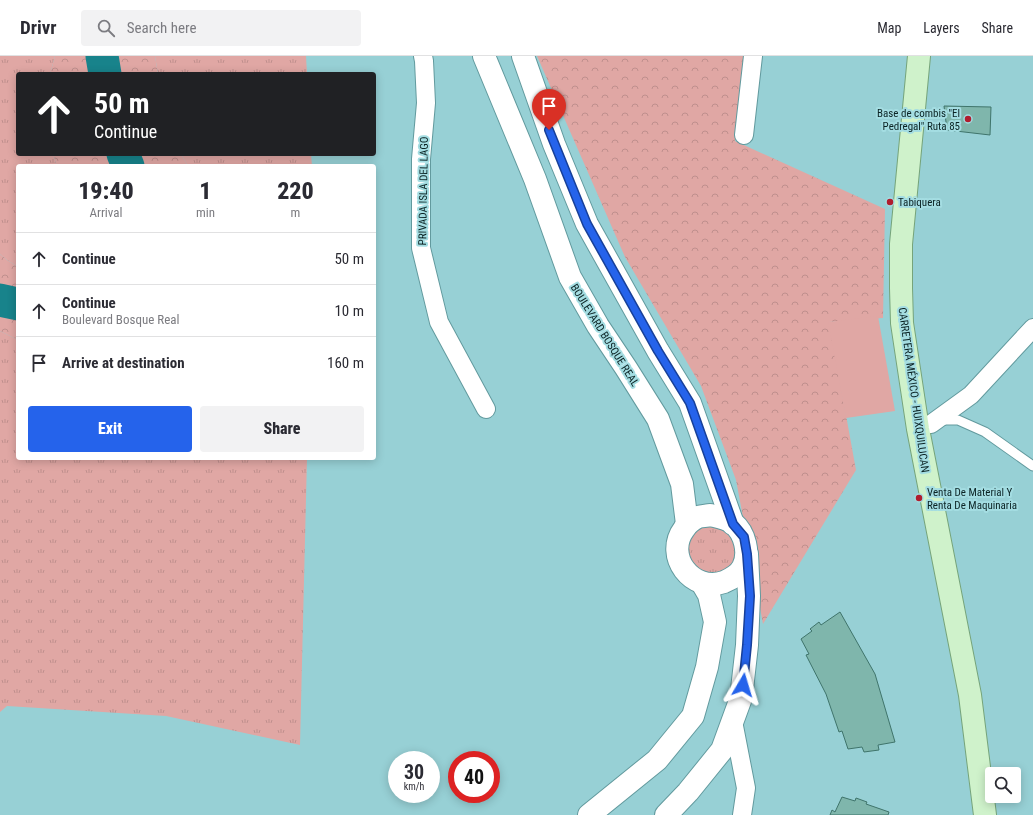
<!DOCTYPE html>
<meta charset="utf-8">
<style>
body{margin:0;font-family:"Roboto Condensed",sans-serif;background:#f2f2f3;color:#2b2b33;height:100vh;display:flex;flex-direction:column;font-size:15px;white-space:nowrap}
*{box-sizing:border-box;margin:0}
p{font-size:13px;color:#7c7c81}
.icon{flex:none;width:22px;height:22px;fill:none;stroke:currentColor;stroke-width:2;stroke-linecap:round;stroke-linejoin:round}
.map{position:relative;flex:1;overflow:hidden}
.details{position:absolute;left:16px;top:108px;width:360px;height:296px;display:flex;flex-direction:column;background:#fff;border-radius:4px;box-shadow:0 2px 10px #0003}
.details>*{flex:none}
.banner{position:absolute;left:16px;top:16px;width:360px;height:84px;border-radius:4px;box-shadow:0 2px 10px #0003;background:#202124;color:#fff;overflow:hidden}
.fabs{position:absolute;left:985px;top:711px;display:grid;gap:8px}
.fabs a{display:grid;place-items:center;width:36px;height:36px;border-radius:4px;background:#fff;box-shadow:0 2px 10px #0003;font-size:20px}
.speed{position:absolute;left:388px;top:695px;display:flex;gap:8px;font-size:20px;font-weight:700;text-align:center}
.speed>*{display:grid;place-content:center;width:52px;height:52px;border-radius:50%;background:#fff;box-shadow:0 2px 10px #0003;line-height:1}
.speed small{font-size:10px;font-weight:400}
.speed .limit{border:6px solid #d22;background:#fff;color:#111}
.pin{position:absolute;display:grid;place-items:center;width:34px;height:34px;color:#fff;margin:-41px -17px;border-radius:50% 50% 50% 0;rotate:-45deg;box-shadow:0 0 4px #0007}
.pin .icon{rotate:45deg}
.me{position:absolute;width:44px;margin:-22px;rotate:7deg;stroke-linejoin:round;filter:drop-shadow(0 0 3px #0008)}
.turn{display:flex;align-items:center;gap:14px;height:84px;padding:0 12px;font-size:18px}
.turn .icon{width:52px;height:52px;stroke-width:2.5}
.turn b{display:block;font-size:28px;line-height:34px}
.eta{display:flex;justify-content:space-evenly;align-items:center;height:68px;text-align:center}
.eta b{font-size:24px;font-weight:800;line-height:28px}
.button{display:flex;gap:8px;margin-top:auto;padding:8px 12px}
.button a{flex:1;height:46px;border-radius:4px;background:#2563eb;color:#fff;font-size:16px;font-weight:800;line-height:46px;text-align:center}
.button a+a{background:#f2f2f3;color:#2b2b33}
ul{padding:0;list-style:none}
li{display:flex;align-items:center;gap:12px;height:52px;padding:0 12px;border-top:1px solid #e1e1e2}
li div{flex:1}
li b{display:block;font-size:15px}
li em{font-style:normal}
header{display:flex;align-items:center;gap:24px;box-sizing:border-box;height:56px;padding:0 20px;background:#fff;border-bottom:1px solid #e1e1e2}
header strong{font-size:19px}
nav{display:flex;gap:22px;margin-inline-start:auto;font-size:14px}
.search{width:280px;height:36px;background:#f2f2f3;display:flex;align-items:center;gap:10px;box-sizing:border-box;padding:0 14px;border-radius:4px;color:#7c7c81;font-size:15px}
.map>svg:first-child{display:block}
.grass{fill:url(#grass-tufts)}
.forest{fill:url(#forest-crowns)}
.pitch{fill:#e0a7a4}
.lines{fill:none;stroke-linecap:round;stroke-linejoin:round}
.river{stroke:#18838b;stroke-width:33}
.building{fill:#7fb6ac;stroke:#3f746b}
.service-casing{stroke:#629a9e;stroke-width:11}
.minor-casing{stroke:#629a9e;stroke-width:20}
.tertiary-casing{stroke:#629a9e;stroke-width:24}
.primary-casing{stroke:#76a47a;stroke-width:24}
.service{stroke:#fff;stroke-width:9}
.minor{stroke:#fff;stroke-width:18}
.tertiary{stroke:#fff;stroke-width:22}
.primary{stroke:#cff2cb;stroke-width:22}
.route-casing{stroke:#184099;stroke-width:10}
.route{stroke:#2563eb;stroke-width:7}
.poi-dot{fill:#b01d2e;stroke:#a4dde2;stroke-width:1.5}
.labels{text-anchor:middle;stroke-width:4;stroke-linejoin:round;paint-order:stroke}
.poi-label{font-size:11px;fill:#0b2324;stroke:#a4dde2;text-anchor:start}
.street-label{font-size:11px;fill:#0b2324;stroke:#a4dde2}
</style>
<header>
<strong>Drivr</strong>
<div class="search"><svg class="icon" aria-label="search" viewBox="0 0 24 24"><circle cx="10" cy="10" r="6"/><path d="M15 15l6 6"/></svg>Search here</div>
<nav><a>Map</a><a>Layers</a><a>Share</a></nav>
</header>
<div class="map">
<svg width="1033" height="759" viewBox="0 0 1033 759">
<defs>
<pattern id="grass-tufts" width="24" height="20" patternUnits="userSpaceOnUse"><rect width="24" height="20" fill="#e0a7a4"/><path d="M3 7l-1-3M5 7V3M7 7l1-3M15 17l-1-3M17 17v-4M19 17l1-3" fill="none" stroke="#bf8f8d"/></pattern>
<pattern id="forest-crowns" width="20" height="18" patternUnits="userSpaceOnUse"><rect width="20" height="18" fill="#e0a7a4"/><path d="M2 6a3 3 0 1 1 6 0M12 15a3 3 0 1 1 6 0" fill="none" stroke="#bf8f8d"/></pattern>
</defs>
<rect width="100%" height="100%" fill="#97d0d5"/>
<!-- grass -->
<g class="grass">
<polygon points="0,0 55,0 50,18 18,18 18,98 53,98 57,110 18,110 18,211 7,204 0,198"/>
<polygon points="155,0 306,0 307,18 158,18"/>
<polygon points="181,98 311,98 312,110 188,110"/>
<polygon points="0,275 14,282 18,283 18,402 307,402 300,689 166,660 7,650 0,656"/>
<polygon points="707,468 729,475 736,485 735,508 727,516 704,519 687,503 688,480 696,472"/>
</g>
<!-- forest -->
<g class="forest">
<polygon points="55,0 155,0 158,18 50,18"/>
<polygon points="537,0 744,0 735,85 885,153 883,262 829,266 856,414 763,568 736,424 701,330 625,201"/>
<polygon points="53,98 181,98 188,110 57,110"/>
<polygon points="0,198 7,204 18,211 18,283 14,282 0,275"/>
</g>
<!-- pitch -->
<polygon class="pitch" points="878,260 895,355 846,362 828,266"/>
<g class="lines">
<!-- river -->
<g class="river">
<polyline points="102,0 105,18"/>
<polyline points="123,98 128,110"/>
<polyline points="0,244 18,248"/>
</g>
</g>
<!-- building -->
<g class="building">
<polygon points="944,50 991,51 990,79 947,74"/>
<polygon points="840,556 875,618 895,686 878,689 879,694 864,696 862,691 848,693 842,675 839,676 826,638 806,599 809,598 801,583 812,575 810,573 819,566 821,569"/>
<polygon points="842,741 855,745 856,742 867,746 866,748 889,756 888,759 830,759 832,754 835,756"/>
</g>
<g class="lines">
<!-- service casing -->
<g class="service-casing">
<polyline id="service" points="940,364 958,364 985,376 1033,410"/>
</g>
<!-- minor casing -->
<g class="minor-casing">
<g id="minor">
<polyline points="423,0 424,5 426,47 421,103 421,192 439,266 486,353"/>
<polyline points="744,79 753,0"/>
<polyline points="931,368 971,339 1033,272"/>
<polyline points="733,665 746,732 742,759"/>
</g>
</g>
<!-- tertiary casing -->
<g class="tertiary-casing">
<g id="tertiary">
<polyline points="484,0 535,123 570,221 598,270 626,312 658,363 682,428 687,468"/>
<polyline points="523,0 554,88 587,168 658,295 690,347 733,468"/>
<path d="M710,459c8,2 16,3 23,8 12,10 17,30 10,44 -4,8 -12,12 -19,15 -32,11 -60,-26 -40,-53 3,-5 8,-9 14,-12 3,-1 8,-1 12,-2z"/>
<polyline points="589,759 657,704 693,660 707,611 715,566 709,539 702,527"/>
<polyline points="666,759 688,736 722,694 741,642 747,589 749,540 747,498"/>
</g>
</g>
<!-- primary casing -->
<g class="primary-casing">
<polyline id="primary" points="919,0 901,188 901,232 902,267 918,373 970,639 985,759"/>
</g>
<!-- service -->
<use href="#service" class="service"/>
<!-- minor -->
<use href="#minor" class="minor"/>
<!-- tertiary -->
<use href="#tertiary" class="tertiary"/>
<!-- primary -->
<use href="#primary" class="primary"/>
</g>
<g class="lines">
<!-- route casing -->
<g class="route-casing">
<polyline id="route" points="549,74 587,168 658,295 690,347 733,468 744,481 747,498 750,540 747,589 743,629"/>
</g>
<!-- route -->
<use href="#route" class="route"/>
</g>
<!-- markers -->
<g class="poi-dot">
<circle cx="968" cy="63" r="4"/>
<circle cx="890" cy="146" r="4"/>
<circle cx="919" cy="442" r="4"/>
</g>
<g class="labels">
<!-- poi labels -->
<g class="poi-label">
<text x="960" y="61" text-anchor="end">Base de combis "El<tspan x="960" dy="13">Pedregal" Ruta 85</tspan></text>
<text x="898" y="150">Tabiquera</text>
<text x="927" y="440">Venta De Material Y<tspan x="927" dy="13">Renta De Maquinaria</tspan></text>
</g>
<!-- street labels -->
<g class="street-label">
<text transform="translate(423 135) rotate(-89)" y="4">PRIVADA ISLA DEL LAGO</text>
<text transform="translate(605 279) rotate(58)" y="4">BOULEVARD BOSQUE REAL</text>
<text transform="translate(914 334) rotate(82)" y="4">CARRETERA MÉXICO - HUIXQUILUCAN</text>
</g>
</g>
</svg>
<div class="fabs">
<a><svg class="icon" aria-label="search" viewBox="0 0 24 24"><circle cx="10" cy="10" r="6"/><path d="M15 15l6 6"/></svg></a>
</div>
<div class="speed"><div>30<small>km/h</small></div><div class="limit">40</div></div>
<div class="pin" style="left:549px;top:74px;background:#d93025"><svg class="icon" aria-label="arrive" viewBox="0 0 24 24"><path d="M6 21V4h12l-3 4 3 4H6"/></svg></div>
<svg class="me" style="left:743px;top:629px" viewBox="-20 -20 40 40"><path d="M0-17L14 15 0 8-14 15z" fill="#2563eb" stroke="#fff" stroke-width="4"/></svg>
<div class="banner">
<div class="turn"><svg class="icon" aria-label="ahead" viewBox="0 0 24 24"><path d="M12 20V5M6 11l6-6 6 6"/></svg><div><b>50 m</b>Continue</div></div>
</div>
<section class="details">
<div class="eta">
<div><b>19:40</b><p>Arrival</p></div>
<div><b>1</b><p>min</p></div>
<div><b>220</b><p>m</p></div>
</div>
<ul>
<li><svg class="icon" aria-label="ahead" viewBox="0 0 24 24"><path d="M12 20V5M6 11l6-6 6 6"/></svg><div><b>Continue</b></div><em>50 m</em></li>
<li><svg class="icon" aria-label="ahead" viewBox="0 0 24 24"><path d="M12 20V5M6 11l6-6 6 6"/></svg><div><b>Continue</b><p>Boulevard Bosque Real</p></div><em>10 m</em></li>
<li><svg class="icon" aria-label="arrive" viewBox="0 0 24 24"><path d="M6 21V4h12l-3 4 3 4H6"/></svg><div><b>Arrive at destination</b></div><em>160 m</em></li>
</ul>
<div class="button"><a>Exit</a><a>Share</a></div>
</section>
</div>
